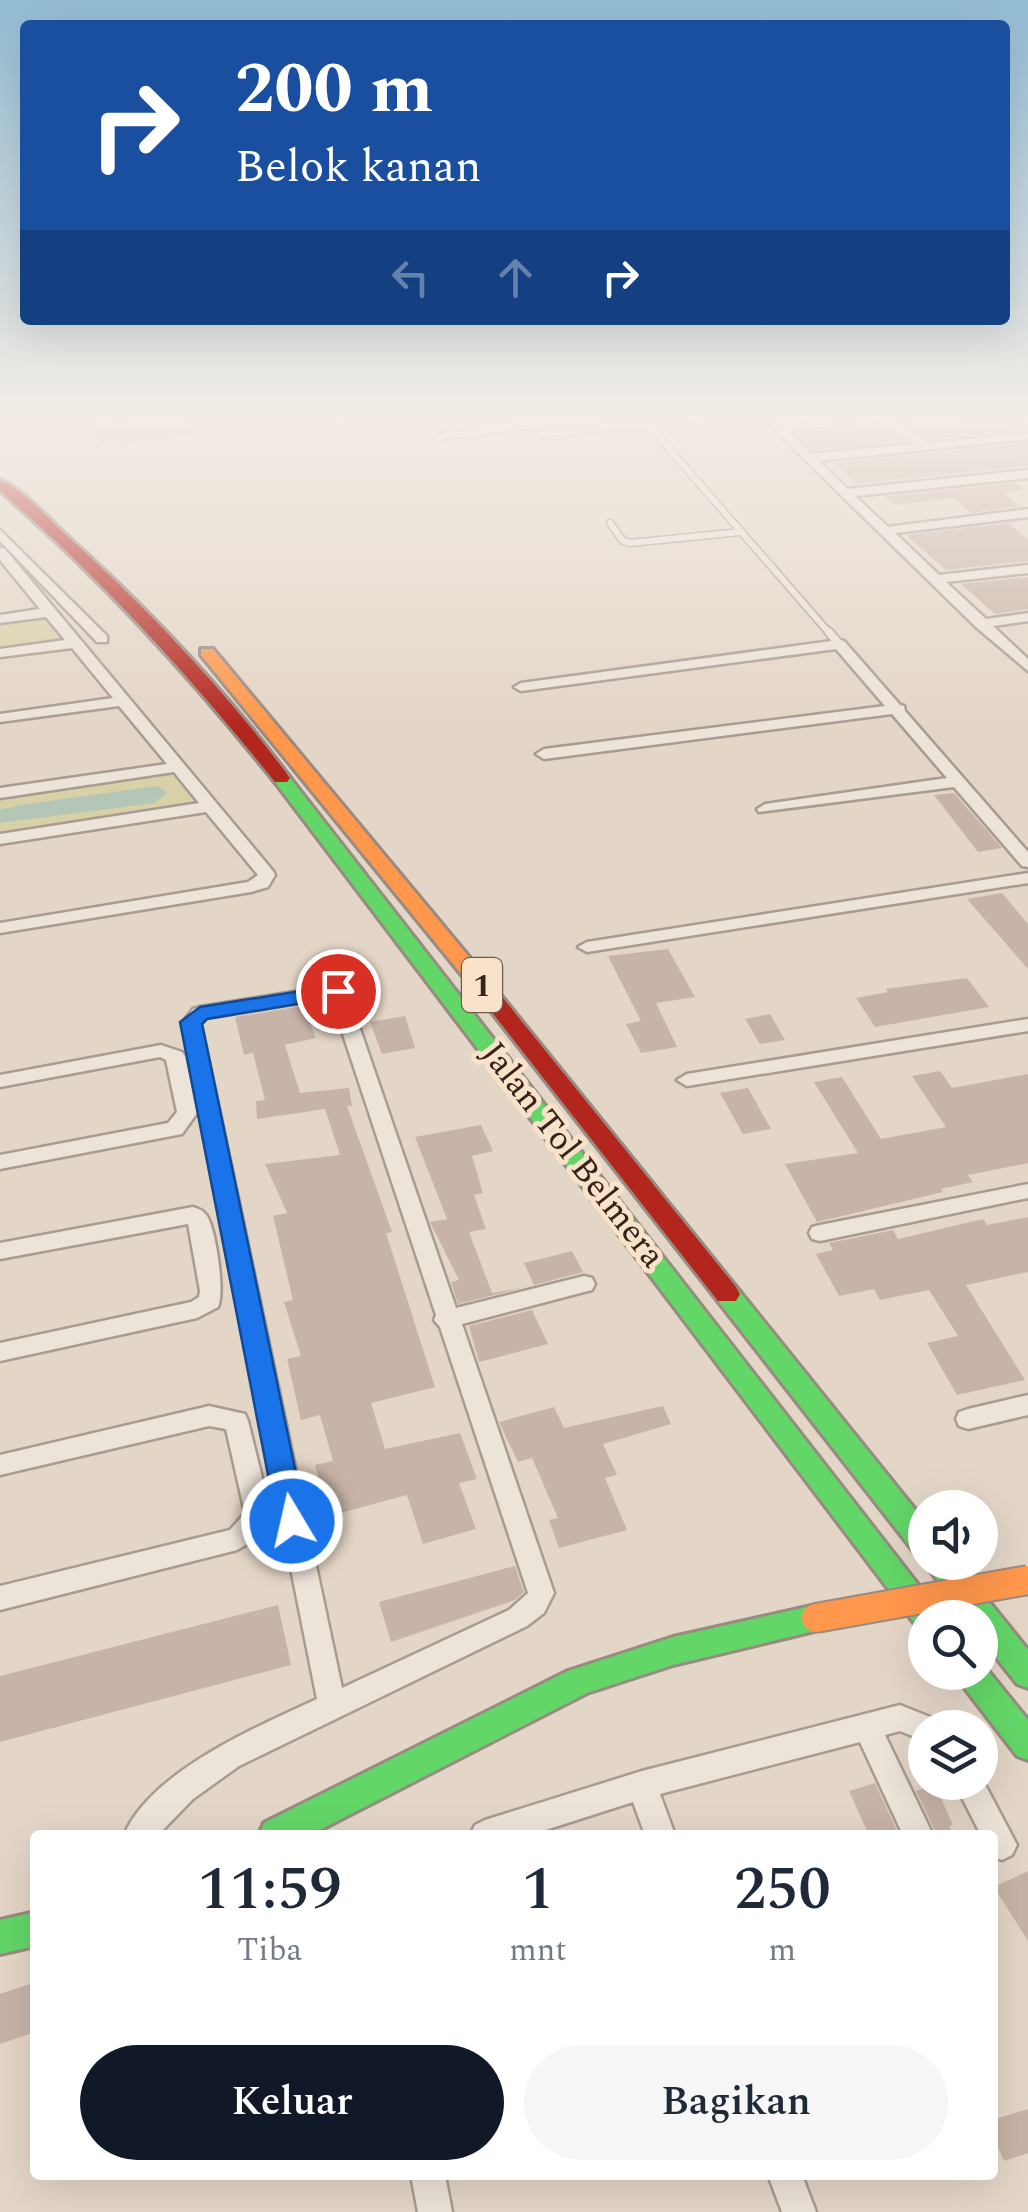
<!DOCTYPE html>
<html lang="id">
<style>
body{margin:0;font-family:Spectral,serif;background:#f6f6f7;color:#1f2937;height:100vh;display:flex;flex-direction:column;font-size:38px;white-space:nowrap}
*{box-sizing:border-box;margin:0}
p{font-size:32px;color:#747a83}
.icon{flex:none;width:55px;height:55px;fill:none;stroke:currentColor;stroke-width:2;stroke-linecap:round;stroke-linejoin:round}
.map{position:relative;flex:1;overflow:hidden}
.panel{position:absolute;left:30px;top:1830px;width:968px;height:350px;display:flex;flex-direction:column;background:#fff;border-radius:10px;box-shadow:0 10px 40px #0002}
.panel>*{flex:none}
.hud{position:absolute;left:20px;top:20px;width:990px;height:305px;border-radius:10px;box-shadow:0 10px 40px #0002;background:#1a4fa0;color:#fff;overflow:hidden}
.fabs{position:absolute;left:908px;top:1490px;display:grid;gap:20px}
.fabs a{display:grid;place-items:center;width:90px;height:90px;border-radius:50%;background:#fff;box-shadow:0 10px 40px #0002;font-size:50px}
.pin{position:absolute;display:grid;place-items:center;width:85px;height:85px;color:#fff;margin:-42px;border:5px solid #fff;border-radius:50%;box-shadow:0 2px 10px #0007}
.me{position:absolute;width:110px;margin:-55px;rotate:351deg;stroke-linejoin:round;filter:drop-shadow(0 0 8px #0008)}
.turn{display:flex;align-items:center;gap:35px;height:210px;padding:0 50px;font-size:45px}
.turn .icon{width:130px;height:130px;stroke-width:2.5}
.turn b{display:block;font-size:70px;line-height:85px}
.lanes{display:flex;align-items:center;height:95px;padding:0 50px;background:#0003;justify-content:center;gap:50px;direction:ltr}
.lanes .off{opacity:.35}
.eta{display:flex;justify-content:space-evenly;align-items:center;height:170px;text-align:center}
.eta b{font-size:60px;font-weight:600;line-height:70px}
.action{display:flex;gap:20px;margin-top:auto;padding:20px 50px}
.action a{flex:1;height:115px;border-radius:60px;background:#111827;color:#fff;font-size:40px;font-weight:600;line-height:115px;text-align:center}
.action a+a{background:#f6f6f7;color:#1f2937}
.map>svg:first-child{display:block}
.green{fill:#d8d0a7}
.water{fill:#b4c7b7}
.building{fill:#c8b3a7}
.lines{fill:none;stroke-linecap:round;stroke-linejoin:round}
.lane-far1-casing{stroke:#a89b91;stroke-width:9}
.lane-casing{stroke:#a89b91;stroke-width:11}
.street-casing{stroke:#a89b91;stroke-width:5}
.fast-casing{stroke:#988b81;stroke-width:6}
.slow-casing{stroke:#988b81;stroke-width:6}
.jam-casing{stroke:#988b81;stroke-width:6}
.lane-far1{stroke:#ece3d9;stroke-width:6}
.lane{stroke:#ece3d9;stroke-width:8}
.street{fill:#ece3d9;fill-rule:evenodd}
.fast{fill:#63d668;fill-rule:evenodd}
.slow{fill:#ff974d;fill-rule:evenodd}
.jam{fill:#b3261e;fill-rule:evenodd}
.slow-bridge-casing{stroke:#988b81;stroke-width:32;stroke-linecap:butt}
.slow-bridge{stroke:#ff974d;stroke-width:28}
.route{fill:#1a73e8;stroke:#114b97;stroke-width:2.5}
.labels{text-anchor:middle;stroke-width:10;stroke-linejoin:round;paint-order:stroke}
.shield{fill:#f8e2ca;stroke:#705c4e;stroke-width:2.5}
.shield-label{font-size:32px;font-weight:bold;fill:#362219}
.street-label{font-size:35px;fill:#362219;stroke:#f8e2ca}
</style>
<div class="map">
<svg width="1028" height="2212" viewBox="0 0 1028 2212">
<rect width="100%" height="100%" fill="#e4d6c7"/>
<!-- green -->
<g class="green">
<polygon points="46,618 59,639 0,649 0,622"/>
<polygon points="165,773 175,776 193,798 192,803 0,835 0,797"/>
</g>
<!-- water -->
<polygon class="water" points="157,786 167,793 154,803 0,823 0,810 20,805"/>
<!-- building -->
<g class="building">
<polygon points="94,418 108,418 115,431 127,427 126,418 181,418 193,434 100,445"/>
<polygon points="889,418 895,433 905,441 813,450 795,433 880,425"/>
<polygon points="910,418 957,418 971,430 1028,423 1028,429 929,439 911,425"/>
<polygon points="1028,443 1028,466 856,484 834,463"/>
<polygon points="1015,483 1024,490 1003,492 1019,506 970,513 954,498 894,505 884,497"/>
<polygon points="1008,523 1028,540 1028,561 946,570 906,535"/>
<polygon points="1028,577 1028,609 995,614 961,584"/>
<polygon points="954,793 1002,848 978,852 934,795"/>
<polygon points="1002,893 1028,924 1028,969 967,899"/>
<polygon points="668,949 695,997 656,1003 677,1047 641,1053 626,1024 641,1021 608,956"/>
<polygon points="967,978 989,1007 875,1027 856,998 888,992 886,989"/>
<polygon points="303,1006 316,1038 285,1045 300,1093 349,1088 352,1106 347,1106 392,1232 386,1233 435,1387 371,1403 385,1449 460,1433 477,1479 459,1483 476,1529 423,1544 407,1495 329,1516 315,1465 333,1461 320,1415 301,1420 287,1359 301,1356 284,1302 293,1300 273,1216 287,1213 265,1164 340,1155 325,1109 257,1119 256,1101 265,1100 253,1053 244,1055 235,1017"/>
<polygon points="770,1014 785,1040 760,1044 745,1019"/>
<polygon points="405,1016 415,1048 382,1054 370,1022"/>
<polygon points="940,1071 952,1088 1028,1074 1028,1163 968,1175 973,1182 941,1189 943,1192 817,1222 785,1164 858,1153 814,1082 842,1077 881,1139 946,1127 912,1076"/>
<polygon points="748,1088 771,1129 743,1134 720,1093"/>
<polygon points="481,1125 493,1151 472,1156 483,1193 474,1195 486,1229 469,1232 492,1293 522,1288 458,1304 451,1282 459,1280 430,1222 447,1219 415,1137"/>
<polygon points="1028,1217 1028,1272 966,1285 1025,1380 957,1395 927,1343 958,1336 929,1290 880,1300 874,1289 839,1296 816,1254 833,1250 829,1243 893,1230 898,1239 983,1219 987,1225"/>
<polygon points="572,1251 583,1272 534,1285 524,1263"/>
<polygon points="532,1310 548,1344 479,1362 469,1326"/>
<polygon points="663,1406 671,1424 603,1444 617,1475 605,1478 627,1530 559,1548 549,1520 558,1518 532,1458 518,1462 499,1422 554,1407 564,1428"/>
<polygon points="515,1566 524,1592 515,1600 391,1642 379,1602"/>
<polygon points="278,1605 291,1665 0,1742 0,1676"/>
<polygon points="875,1783 899,1835 869,1835 849,1791"/>
<polygon points="935,1785 953,1825 949,1826 954,1835 937,1835 916,1791"/>
<polygon points="1028,1871 1028,1941 994,1887"/>
<polygon points="30,1984 35,2032 0,2044 0,1994"/>
<polygon points="1028,2109 1028,2153 1004,2161 992,2134 992,2120"/>
</g>
<g class="lines">
<!-- lane-far1 casing -->
<g class="lane-far1-casing">
<g id="lane-far1">
<polyline points="651,428 831,635"/>
<polyline points="542,434 707,418"/>
<polyline points="437,437 513,427"/>
<polyline points="610,523 623,541 630,543 740,532"/>
</g>
</g>
<!-- lane casing -->
<g class="lane-casing">
<polyline id="lane" points="829,632 839,644"/>
</g>
<!-- street casing -->
<g class="street-casing">
<g id="street">
<polygon points="111,418 122,418 124,425 114,427"/>
<polygon points="322,418 333,418 336,422 326,424"/>
<path d="M492,418l50,7 101,-7c-27,14 -127,20 -151,0z"/>
<polygon points="762,418 773,418 780,424 885,418 880,421 787,430 812,454 915,444 897,430 896,418 906,418 907,427 928,443 1028,433 1028,439 818,461 848,489 1028,470 1028,478 855,496 888,527 1028,509 1028,517 895,533 939,575 1028,565 1028,573 946,582 986,619 1028,613 1028,621 993,626 1028,659 1028,671 976,627"/>
<polygon points="0,530 107,636 107,642 97,642 0,541"/>
<polygon points="0,548 5,549 273,871 275,875 268,887 251,892 0,933 0,923 248,882 258,875 206,812 0,844 0,834 199,803 174,772 0,798 0,788 167,764 119,706 0,722 0,714 113,698 72,648 0,657 0,649 65,640 46,617 0,623 0,615 40,609 0,560"/>
<polygon points="839,640 844,641 900,705 904,706 905,711 1028,852 1028,867 1022,866 954,787 759,812 757,809 765,804 947,778 892,714 544,759 536,754 544,749 885,706 836,649 521,691 514,687 521,683"/>
<polygon points="1028,873 1028,883 587,952 578,947 587,942"/>
<path d="M338,985l9,6 109,317 128,-32 8,2 3,6 -3,6 -8,2 -122,32 92,269 -10,20 -17,13 -288,140 -46,33 -35,36h-34c27,-64 133,-108 193,-136l-135,-676 11,-14 7,-2zM331,998l105,317 -2,5 6,7 88,266 -19,17 -167,78 -141,-664 5,-6z"/>
<polygon points="1028,1019 1028,1031 687,1086 677,1080 687,1074"/>
<polygon points="161,1045 182,1052 185,1056 197,1113 182,1134 0,1169 0,1155 168,1123 177,1112 166,1060 160,1057 0,1087 0,1075"/>
<polygon points="1028,1184 1028,1198 820,1241 812,1239 809,1233 812,1227 820,1225"/>
<path d="M193,1207c8,3 8,2 14,9 9,15 18,76 11,91l-21,11 -197,43v-18l191,-41 8,-5 1,-6 -12,-67 -188,35v-16z"/>
<polygon points="1028,1395 1028,1415 968,1429 959,1426 956,1419 959,1412 968,1409"/>
<polygon points="209,1406 245,1414 248,1421 271,1514 259,1537 237,1550 0,1610 0,1586 230,1530 245,1513 226,1429 209,1426 0,1475 0,1455"/>
<polygon points="900,1705 935,1719 939,1728 925,1728 925,1741 900,1731 885,1735 933,1835 903,1835 860,1742 660,1794 675,1835 645,1835 633,1802 530,1835 470,1835 475,1825 485,1820 642,1771"/>
<polygon points="980,1775 1017,1845 1012,1855 1002,1860 992,1856 992,1835 981,1835 954,1782 980,1782"/>
<polygon points="411,2175 445,2175 452,2212 418,2212"/>
<polygon points="768,2175 802,2175 816,2212 782,2212"/>
</g>
</g>
<!-- fast casing -->
<g class="fast-casing">
<g id="fast">
<polygon points="281,773 287,774 944,1618 925,1618 925,1630 918,1628 275,782 272,778"/>
<polygon points="727,1285 736,1287 925,1522 925,1556 915,1553 718,1301 714,1294 718,1287"/>
<polygon points="924,1562 957,1562 1028,1650 1028,1688 1017,1684 980,1637 980,1618 965,1618"/>
<polygon points="816,1605 827,1608 831,1618 827,1628 673,1665 587,1693 310,1835 259,1835 264,1823 568,1671 673,1637"/>
<polygon points="980,1661 1028,1720 1028,1760 1017,1756 960,1682 956,1672 980,1672"/>
<polygon points="35,1912 35,1946 0,1954 0,1920"/>
</g>
</g>
<!-- slow casing -->
<g class="slow-casing">
<polygon id="slow" points="201,649 213,649 494,987 497,992 494,997 480,997 201,655"/>
</g>
<!-- jam casing -->
<g class="jam-casing">
<g id="jam">
<path d="M0,480c24,10 46,36 65,54 81,73 160,156 225,244l-3,4h-12c-84,-105 -173,-203 -275,-291z"/>
<polygon points="487,986 494,987 736,1287 740,1294 736,1301 718,1301 480,997 477,992 480,987"/>
</g>
</g>
<!-- lane-far1 -->
<use href="#lane-far1" class="lane-far1"/>
<!-- lane -->
<use href="#lane" class="lane"/>
<!-- street -->
<use href="#street" class="street"/>
<!-- fast -->
<use href="#fast" class="fast"/>
<!-- slow -->
<use href="#slow" class="slow"/>
<!-- jam -->
<use href="#jam" class="jam"/>
<!-- slow-bridge casing -->
<g class="slow-bridge-casing">
<polyline id="slow-bridge" points="816,1618 1028,1580"/>
</g>
<!-- slow-bridge -->
<use href="#slow-bridge" class="slow-bridge"/>
</g>
<!-- sky -->
<linearGradient id="sky" x2="0" y2="1"><stop stop-color="#93bcd4"/><stop offset="0.57" stop-color="#f3ede6"/><stop offset="1" stop-color="#f3ede6" stop-opacity="0"/></linearGradient>
<rect width="1028" height="728" fill="url(#sky)"/>
<!-- route -->
<polygon class="route" points="338,985 345,987 345,996 207,1019 202,1024 306,1521 302,1529 292,1533 282,1529 277,1521 180,1022 200,1007"/>
<g class="labels">
<!-- shield labels -->
<rect class="shield" x="462" y="958" width="40" height="54" rx="8"/>
<g class="shield-label">
<text x="482" y="996">1</text>
</g>
<!-- street labels -->
<g class="street-label">
<text transform="translate(574 1154) rotate(52)" y="12">Jalan Tol Belmera</text>
</g>
</g>
</svg>
<div class="fabs">
<a><svg class="icon" aria-label="sound" viewBox="0 0 24 24"><path d="M4 9h4l5-4v14l-5-4H4zM17 9q2 3 0 6"/></svg></a>
<a><svg class="icon" aria-label="search" viewBox="0 0 24 24"><circle cx="10" cy="10" r="6"/><path d="M15 15l6 6"/></svg></a>
<a><svg class="icon" aria-label="layers" viewBox="0 0 24 24"><path d="M12 4l9 5-9 5-9-5zM3 14l9 5 9-5"/></svg></a>
</div>
<div class="pin" style="left:338px;top:991px;background:#d93025"><svg class="icon" aria-label="arrive" viewBox="0 0 24 24"><path d="M6 21V4h12l-3 4 3 4H6"/></svg></div>
<svg class="me" style="left:292px;top:1521px" viewBox="-20 -20 40 40"><circle r="17" fill="#1a73e8" stroke="#fff" stroke-width="3"/><path d="M0-11L8 9 0 5-8 9z" fill="#fff"/></svg>
<div class="hud">
<div class="turn"><svg class="icon" aria-label="right" viewBox="0 0 24 24"><path d="M7 20v-9h11M14 6l5 5-5 5"/></svg><div><b>200 m</b>Belok kanan</div></div>
<div class="lanes"><svg class="icon off" aria-label="left" viewBox="0 0 24 24"><path d="M17 20v-9H6M10 6l-5 5 5 5"/></svg><svg class="icon off" aria-label="ahead" viewBox="0 0 24 24"><path d="M12 20V5M6 11l6-6 6 6"/></svg><svg class="icon" aria-label="right" viewBox="0 0 24 24"><path d="M7 20v-9h11M14 6l5 5-5 5"/></svg></div>
</div>
<section class="panel">
<div class="eta">
<div><b>11:59</b><p>Tiba</p></div>
<div><b>1</b><p>mnt</p></div>
<div><b>250</b><p>m</p></div>
</div>
<div class="action"><a>Keluar</a><a>Bagikan</a></div>
</section>
</div>
